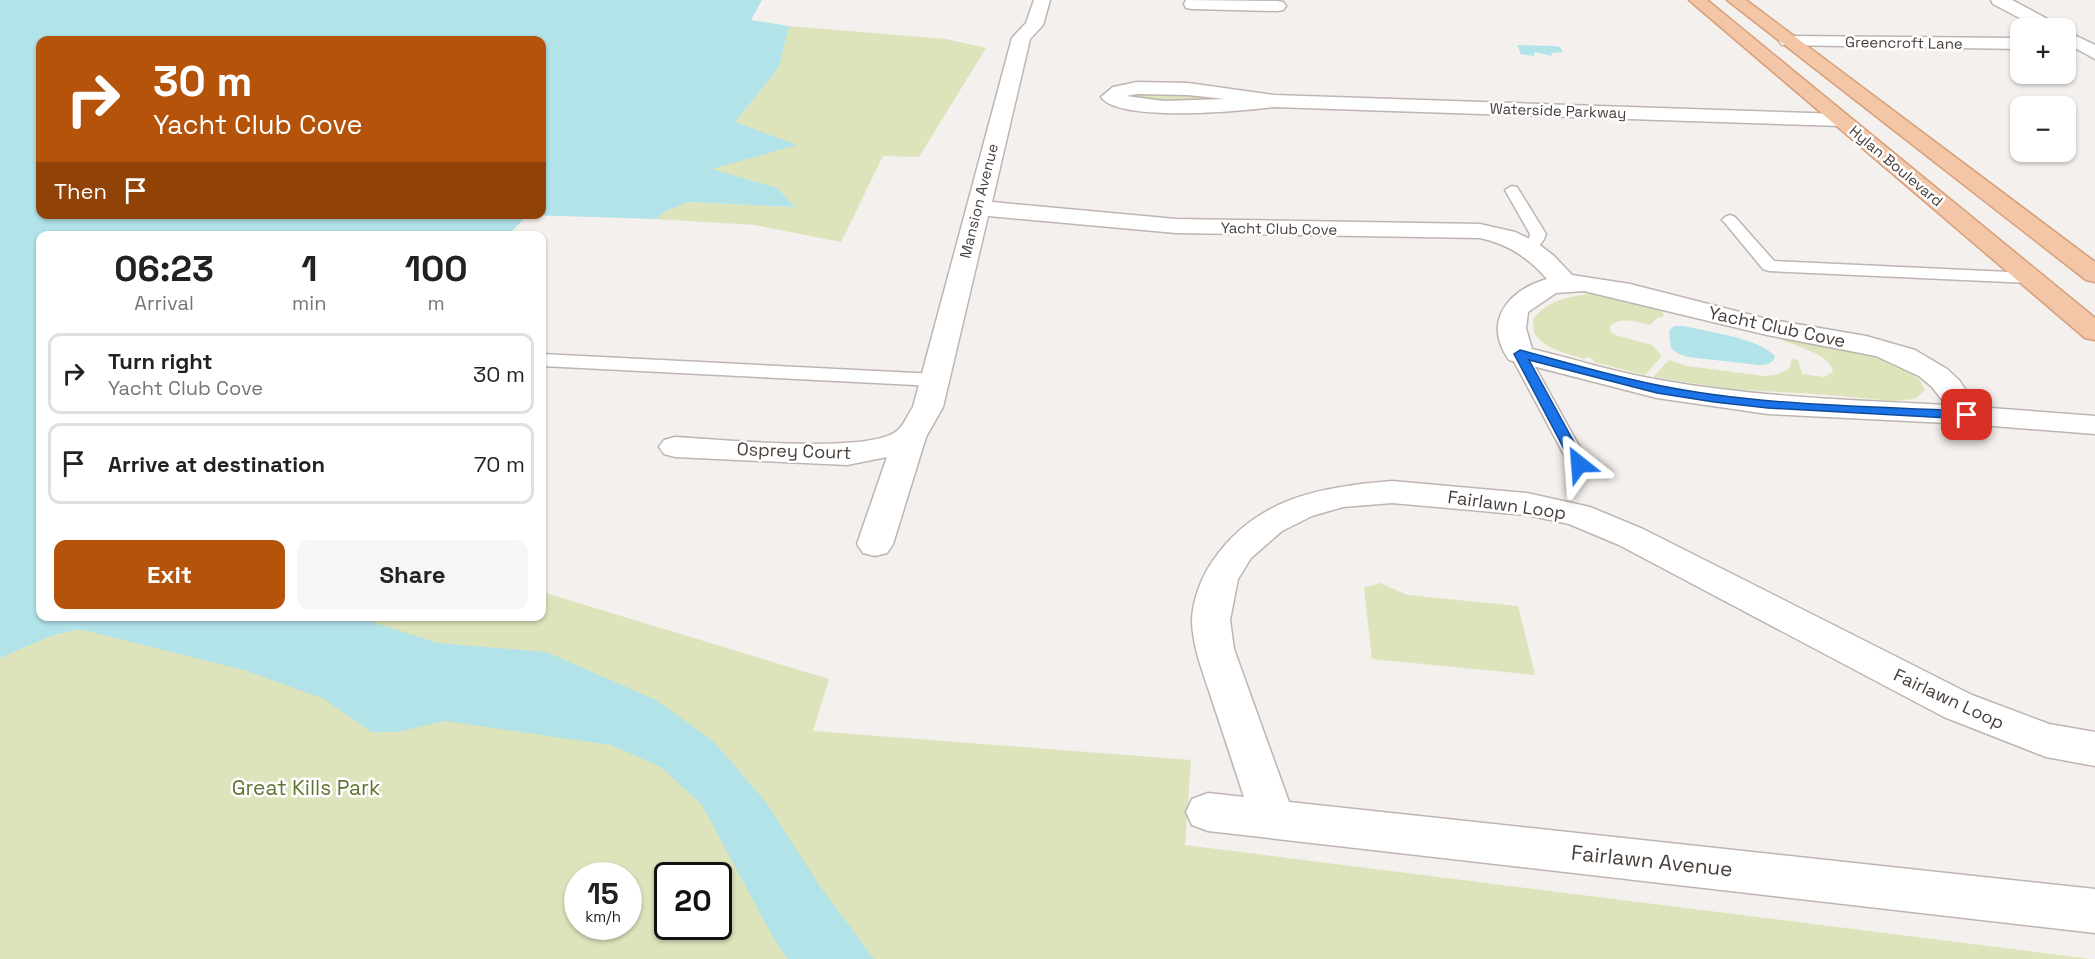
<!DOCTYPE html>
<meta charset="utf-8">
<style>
body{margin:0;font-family:"Space Grotesk",sans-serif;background:#f6f6f6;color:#222;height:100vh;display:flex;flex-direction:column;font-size:22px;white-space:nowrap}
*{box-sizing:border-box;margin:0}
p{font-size:20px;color:#767676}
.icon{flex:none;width:33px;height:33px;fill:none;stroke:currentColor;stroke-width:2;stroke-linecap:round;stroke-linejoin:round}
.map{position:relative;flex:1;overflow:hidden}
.sheet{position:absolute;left:36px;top:231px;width:510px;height:390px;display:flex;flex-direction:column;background:#fff;border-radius:12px;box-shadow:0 2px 4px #0004}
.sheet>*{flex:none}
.guide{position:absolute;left:36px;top:36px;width:510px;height:183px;border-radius:12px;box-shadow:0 2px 4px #0004;background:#b45309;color:#fff;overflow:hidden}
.buttons{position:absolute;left:2010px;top:18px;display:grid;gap:12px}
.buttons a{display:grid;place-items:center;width:66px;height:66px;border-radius:12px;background:#fff;box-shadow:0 2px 4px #0004;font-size:30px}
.speed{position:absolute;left:564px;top:862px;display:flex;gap:12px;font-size:30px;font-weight:700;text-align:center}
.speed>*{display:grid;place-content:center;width:78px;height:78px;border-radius:50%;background:#fff;box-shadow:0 2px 4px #0004;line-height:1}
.speed small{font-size:15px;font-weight:400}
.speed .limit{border:3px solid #111;border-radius:9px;background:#fff;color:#111}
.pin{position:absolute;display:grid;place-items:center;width:51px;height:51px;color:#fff;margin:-26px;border-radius:12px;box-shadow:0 3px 9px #0006}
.me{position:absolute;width:66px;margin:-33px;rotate:332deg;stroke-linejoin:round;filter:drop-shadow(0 0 4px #0008)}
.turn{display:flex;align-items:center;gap:21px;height:126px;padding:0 18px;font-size:27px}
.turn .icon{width:78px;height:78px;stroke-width:2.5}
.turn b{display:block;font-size:42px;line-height:51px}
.then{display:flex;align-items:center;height:57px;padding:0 18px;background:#0003;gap:12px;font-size:22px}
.eta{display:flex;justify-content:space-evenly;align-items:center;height:102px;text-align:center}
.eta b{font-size:36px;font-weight:700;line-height:42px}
.button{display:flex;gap:12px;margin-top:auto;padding:12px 18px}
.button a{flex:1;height:69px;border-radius:12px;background:#b45309;color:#fff;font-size:24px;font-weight:700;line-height:69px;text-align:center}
.button a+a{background:#f6f6f6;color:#222}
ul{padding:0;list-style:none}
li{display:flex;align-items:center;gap:18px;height:81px;margin:0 12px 9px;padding:0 6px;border:3px solid #e0e0e0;border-radius:12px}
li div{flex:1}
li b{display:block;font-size:22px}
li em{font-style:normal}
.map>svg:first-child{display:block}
.green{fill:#dde3bb;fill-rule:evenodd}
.water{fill:#b1e3e9;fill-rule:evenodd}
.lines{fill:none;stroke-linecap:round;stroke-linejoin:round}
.service-casing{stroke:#bfb5b0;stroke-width:3}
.minor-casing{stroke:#bfb5b0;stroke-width:3}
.primary-casing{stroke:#d79e78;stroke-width:3}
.service{fill:#fff;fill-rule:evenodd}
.minor{fill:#fff;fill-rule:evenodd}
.primary{fill:#f3c6a7;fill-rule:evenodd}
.route{fill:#1a73e8;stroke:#114b97;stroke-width:1.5}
.labels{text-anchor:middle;stroke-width:5;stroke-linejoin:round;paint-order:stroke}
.far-street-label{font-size:15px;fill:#483f3b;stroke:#fff}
.street-label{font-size:18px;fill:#483f3b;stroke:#fff}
.near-park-label{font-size:21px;fill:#607434;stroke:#fff}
.near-street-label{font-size:21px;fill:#483f3b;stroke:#fff}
</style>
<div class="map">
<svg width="2095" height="959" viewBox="0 0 2095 959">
<rect width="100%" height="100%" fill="#f4f0ed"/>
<!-- green -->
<g class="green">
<polygon points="789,26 946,39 986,48 919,157 883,156 841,242 755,225 656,219 666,211 688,202 794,207 777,188 710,169 795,145 734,123 779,67"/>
<polygon points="1137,91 1251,99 1160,104 1130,98 1130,94"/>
<path d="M1588,294h11l62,15 3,7 -8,3 -6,6c-13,-3 -29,-9 -40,1l1,6 4,3 37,10 10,11 -17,19 -51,-13 -1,-3 -6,-2 -3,2c-19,-6 -37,-9 -50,-26l-1,-13c13,-19 34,-23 55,-26z"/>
<path d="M1776,337c35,5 137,15 149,53l-10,9 -23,2 -62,-6 -99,-6 -78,-12 16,-17 18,6 77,10 11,-1 14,-6 3,-10 6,1 4,14 22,3 9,-5c-2,-19 -42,-26 -57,-35z"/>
<polygon points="1380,583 1407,595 1518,606 1535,675 1372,659 1364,588"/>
<path d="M542,592l287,87 -16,52 378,29 -6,85 906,114h-2091v-301l51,-22 76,-19 415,-1zM578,876h50v51h-50zM668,876h50v51h-50z"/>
</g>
<!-- water -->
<g class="water">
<path d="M0,0h762l-11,20 38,6 -10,41 -44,55 62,23 -85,24 65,19 18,19 -107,-5 -22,9 -10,8 -128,-4 -21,21h-467v380l322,1 13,6 63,20 108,9 110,48 57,41 53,61 53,83 55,74h-86l-14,-20 -72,-134 -41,-38 -50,-22 -166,-24 -48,11h-25l-50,-34 -78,-28 -165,-41 -28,7 -51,22zM542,40v174h-502v-174z"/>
<polygon points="1517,45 1554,46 1560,47 1563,52 1551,53 1552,56 1535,52 1534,56 1521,54"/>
<path d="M1674,326h10c25,6 74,12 91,30 -2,8 -9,9 -16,9l-71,-8 -9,-3 -8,-6 -2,-17z"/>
</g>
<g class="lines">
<!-- service casing -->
<g class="service-casing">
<g id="service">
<path d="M1512,186l5,1 29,47c-3,10 -9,14 -19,17l-8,-5 10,-7 1,-5 -25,-44z"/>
<polygon points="1730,215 1735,217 1774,261 2030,273 2038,278 2030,283 1769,271 1763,269 1725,223 1722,220 1725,217"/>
<polygon points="1519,349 1525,350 1528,354 1589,464 1586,469 1579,471 1572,469 1569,464 1510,354 1513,350"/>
<polygon points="542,354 935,374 942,376 944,380 942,384 935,386 542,366"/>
</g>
</g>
<!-- minor casing -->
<g class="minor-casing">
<g id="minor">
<path d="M1034,0h16l-7,25 -13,14 -38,163 184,17 304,5 35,8 21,10 18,14 18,19 58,9 137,35 99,17 49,14 32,19 12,11 18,27 118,9v18l-128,-10 -199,-10 -111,-16 -148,-38c-27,-38 -1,-70 38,-81 -18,-21 -39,-35 -67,-41l-304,-5 -188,-17 -45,191 -17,30 -33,107 -6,9 -12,3 -12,-3 -6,-9 30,-87 -40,8 -172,-8 -11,-3 -5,-7 5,-7 11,-3c42,2 196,18 223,-7 6,-5 10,-16 15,-23l99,-369 14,-15zM1584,291l183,44 109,21 43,20 13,11 14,18c-96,-5 -191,-8 -286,-25 -43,-7 -86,-21 -128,-31l-6,-21 2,-16 28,-19z"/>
<polygon points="1186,0 1277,1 1283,2 1286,6 1283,10 1277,11 1192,9 1186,8 1184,4"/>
<polygon points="1991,0 2012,0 2057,24 2060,28 2039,28 1993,4"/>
<polygon points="2066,31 2095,45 2095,59 2066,43"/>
<polygon points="1788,36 2020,38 2020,49 1782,45 1779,41 1782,37"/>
<path d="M1137,82l51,1 86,12 567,19 7,2 3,4 -3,4 -7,2 -567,-19c-31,4 -155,16 -173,-10l12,-10zM1137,94l51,1 37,4 -61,2 -38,-5z"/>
<path d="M1392,481l135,12 63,14 53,22 329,166 77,29 46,8v34l-49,-9 -102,-40 -325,-172 -50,-21 -42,-9 -135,-12 -49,4 -31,9 -30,15 -31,27 -13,21 -8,41 4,29 55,153 806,87v44l-887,-102 -16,-6 -6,-13 6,-13 16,-6 36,4c-11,-34 -22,-67 -33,-100 -8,-25 -18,-49 -19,-75 0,-20 9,-44 20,-60 43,-64 108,-75 180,-81z"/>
</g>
</g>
<!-- primary casing -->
<g class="primary-casing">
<g id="primary">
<polygon points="1689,0 1707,0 2095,318 2095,340 2085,338"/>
<polygon points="1727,0 1746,0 2095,262 2095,282 2086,280"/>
</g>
</g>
<!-- service -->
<use href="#service" class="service"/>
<!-- minor -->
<use href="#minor" class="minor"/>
<!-- primary -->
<use href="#primary" class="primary"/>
</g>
<!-- route -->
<path class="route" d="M1520,350c45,12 91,26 137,35 102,21 207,21 310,26l7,4 -7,4 -199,-11 -54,-6 -57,-9 -128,-33 57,104 -7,4 -7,-4 -58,-110z"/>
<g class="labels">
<!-- far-street labels -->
<g class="far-street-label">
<text transform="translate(1904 43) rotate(1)" y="5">Greencroft Lane</text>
<text transform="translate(1558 111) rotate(2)" y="5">Waterside Parkway</text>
<text transform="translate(1896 166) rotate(40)" y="5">Hylan Boulevard</text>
<text transform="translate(979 201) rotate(-76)" y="5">Mansion Avenue</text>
<text transform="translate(1279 229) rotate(1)" y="5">Yacht Club Cove</text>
</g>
<!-- street labels -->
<g class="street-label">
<text transform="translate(1777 327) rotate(12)" y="6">Yacht Club Cove</text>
<text transform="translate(794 451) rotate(2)" y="6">Osprey Court</text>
<text transform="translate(1507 505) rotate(8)" y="6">Fairlawn Loop</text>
<text transform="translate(1949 699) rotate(25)" y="6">Fairlawn Loop</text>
</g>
<!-- near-park labels -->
<g class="near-park-label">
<text x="306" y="795">Great Kills Park</text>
</g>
<!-- near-street labels -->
<g class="near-street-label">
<text transform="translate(1652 861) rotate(6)" y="7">Fairlawn Avenue</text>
</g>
</g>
</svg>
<div class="buttons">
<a>+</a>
<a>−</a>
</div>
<div class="speed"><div>15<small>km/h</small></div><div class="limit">20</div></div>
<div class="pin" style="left:1967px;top:415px;background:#d93025"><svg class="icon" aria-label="arrive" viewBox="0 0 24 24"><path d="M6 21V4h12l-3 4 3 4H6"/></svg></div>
<svg class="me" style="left:1579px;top:464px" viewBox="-20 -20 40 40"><path d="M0-17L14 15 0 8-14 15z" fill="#1a73e8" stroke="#fff" stroke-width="4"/></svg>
<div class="guide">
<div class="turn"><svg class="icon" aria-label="right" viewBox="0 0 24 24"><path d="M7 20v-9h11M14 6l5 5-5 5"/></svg><div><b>30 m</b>Yacht Club Cove</div></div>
<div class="then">Then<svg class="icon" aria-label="arrive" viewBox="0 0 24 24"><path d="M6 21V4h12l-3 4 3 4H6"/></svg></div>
</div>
<section class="sheet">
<div class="eta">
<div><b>06:23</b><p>Arrival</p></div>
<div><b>1</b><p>min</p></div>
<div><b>100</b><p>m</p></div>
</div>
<ul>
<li><svg class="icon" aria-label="right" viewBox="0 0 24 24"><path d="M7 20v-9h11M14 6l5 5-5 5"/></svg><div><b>Turn right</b><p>Yacht Club Cove</p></div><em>30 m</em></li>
<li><svg class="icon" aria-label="arrive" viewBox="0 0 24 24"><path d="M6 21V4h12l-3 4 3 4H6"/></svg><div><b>Arrive at destination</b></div><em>70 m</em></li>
</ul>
<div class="button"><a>Exit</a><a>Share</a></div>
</section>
</div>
